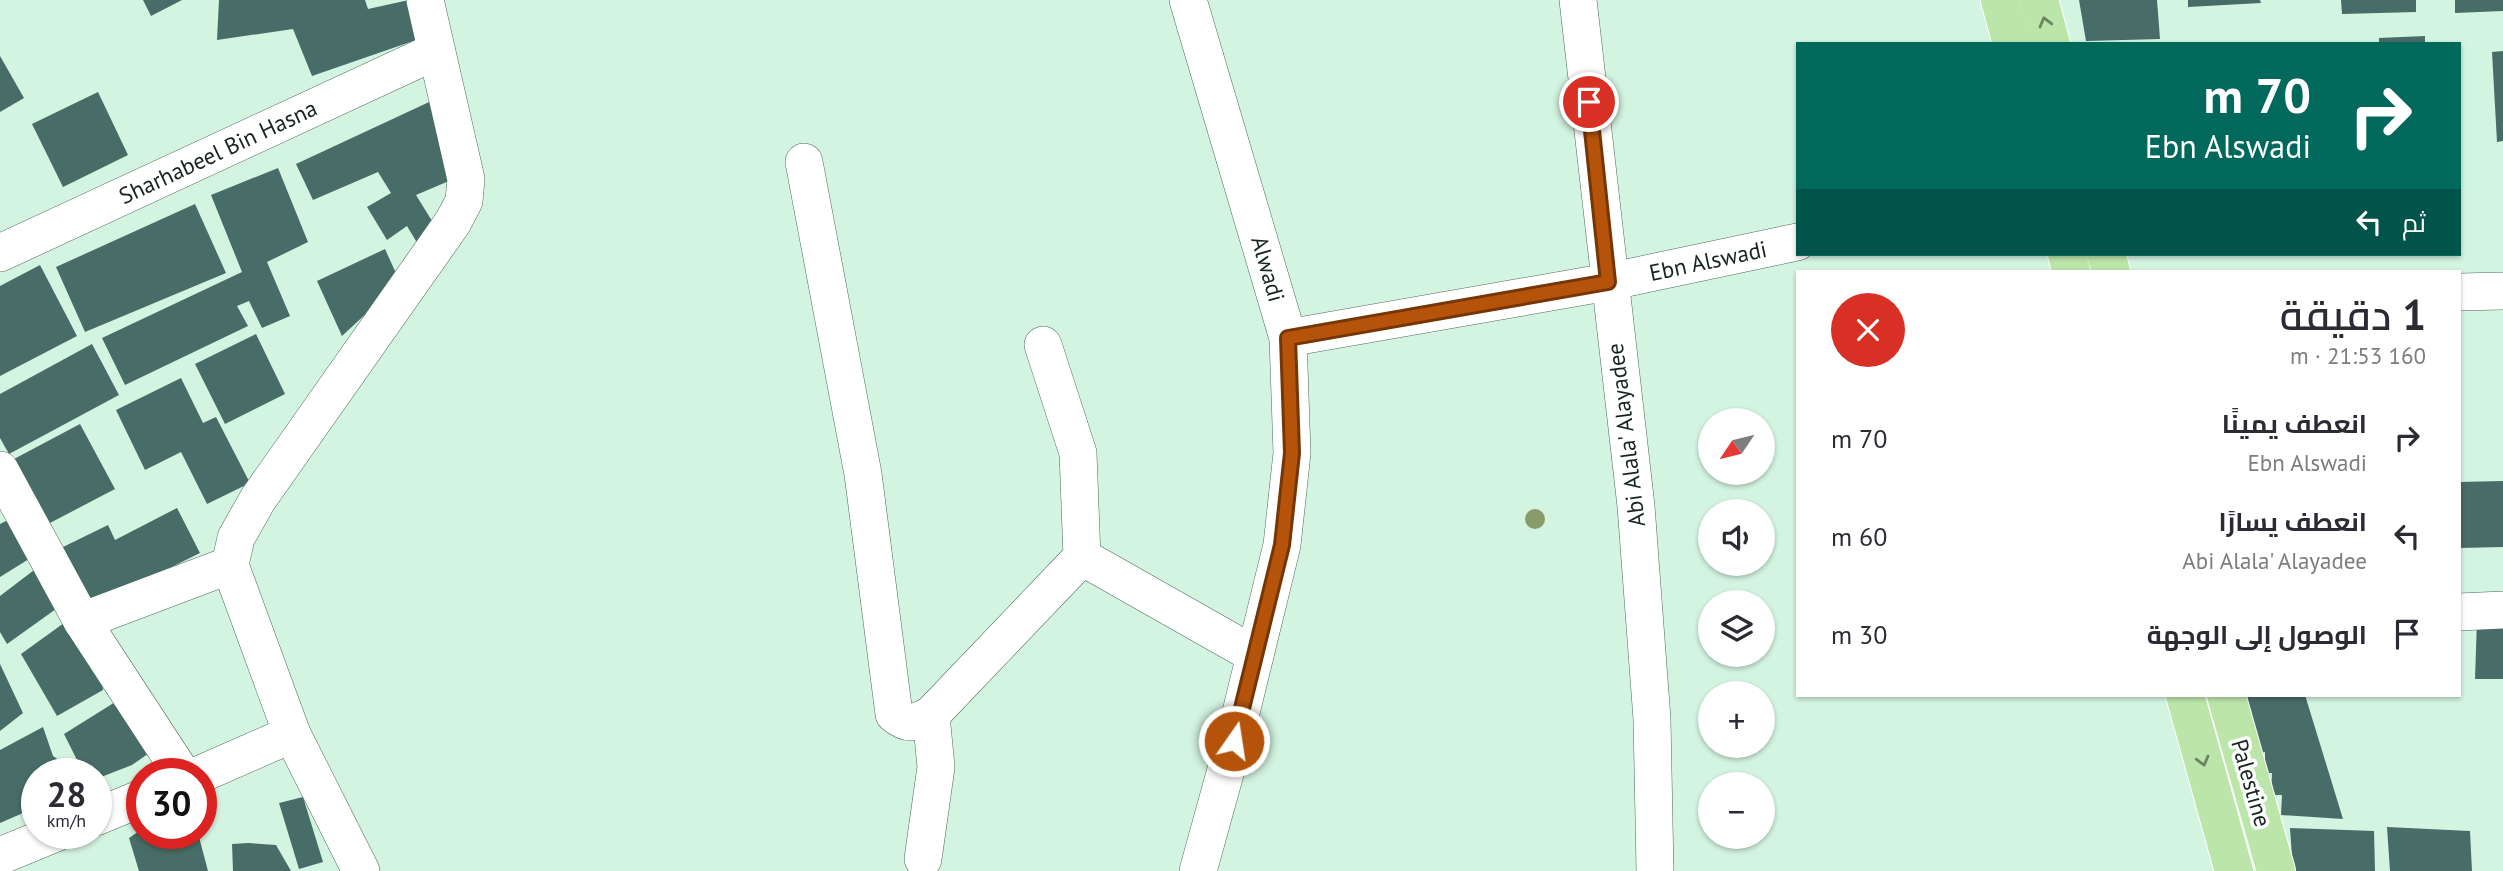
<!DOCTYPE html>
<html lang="ar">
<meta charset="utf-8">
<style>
body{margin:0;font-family:"PT Sans",Cairo,sans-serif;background:#f2f2f3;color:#2b2b33;direction:rtl;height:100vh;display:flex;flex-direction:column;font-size:26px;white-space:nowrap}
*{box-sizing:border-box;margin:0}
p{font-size:23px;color:#7c7c81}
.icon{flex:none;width:38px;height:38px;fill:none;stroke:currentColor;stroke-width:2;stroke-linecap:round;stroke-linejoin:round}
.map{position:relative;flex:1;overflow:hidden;direction:ltr}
.details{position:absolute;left:1796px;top:270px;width:665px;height:427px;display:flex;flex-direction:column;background:#fff;border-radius:0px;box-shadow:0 2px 5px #0004;direction:rtl}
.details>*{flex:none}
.hud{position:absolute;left:1796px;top:42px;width:665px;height:214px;border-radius:0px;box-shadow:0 2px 5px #0004;direction:rtl;background:#00695c;color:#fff;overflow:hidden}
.needle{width:46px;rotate:235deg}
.tools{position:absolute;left:1698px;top:408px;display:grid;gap:14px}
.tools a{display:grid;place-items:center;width:77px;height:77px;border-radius:50%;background:#fff;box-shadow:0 2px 5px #0004;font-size:35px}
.speed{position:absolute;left:21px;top:758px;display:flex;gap:14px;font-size:35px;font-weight:700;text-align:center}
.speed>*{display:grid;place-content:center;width:91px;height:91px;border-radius:50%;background:#fff;box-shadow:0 2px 5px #0004;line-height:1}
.speed small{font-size:18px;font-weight:400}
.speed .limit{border:10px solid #d22;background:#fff;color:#111}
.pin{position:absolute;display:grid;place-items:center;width:60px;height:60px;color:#fff;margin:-30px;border:4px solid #fff;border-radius:50%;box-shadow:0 2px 7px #0007}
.me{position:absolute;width:77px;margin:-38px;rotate:13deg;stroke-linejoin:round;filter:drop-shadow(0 0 5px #0008)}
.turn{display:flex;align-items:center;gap:24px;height:147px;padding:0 35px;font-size:32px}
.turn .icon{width:91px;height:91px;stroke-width:2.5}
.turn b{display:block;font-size:49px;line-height:60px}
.then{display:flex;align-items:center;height:66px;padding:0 35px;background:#0003;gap:14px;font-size:26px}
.round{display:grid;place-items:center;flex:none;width:74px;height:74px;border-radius:37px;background:#f2f2f3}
.summary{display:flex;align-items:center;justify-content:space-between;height:119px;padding:0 35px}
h1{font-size:42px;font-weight:600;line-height:52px}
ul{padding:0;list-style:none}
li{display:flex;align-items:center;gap:21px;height:98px;padding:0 35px}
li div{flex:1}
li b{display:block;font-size:26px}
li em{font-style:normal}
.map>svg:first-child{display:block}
.building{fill:#486c67}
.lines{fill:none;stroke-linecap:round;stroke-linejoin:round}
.minor-casing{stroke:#4d6a5b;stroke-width:38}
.primary-casing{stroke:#fff;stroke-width:40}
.minor{stroke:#fff;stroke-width:37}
.primary{stroke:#bce5aa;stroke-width:38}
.tree{fill:#8a9b6a}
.oneway{stroke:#6a8464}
.route-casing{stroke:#753606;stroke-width:18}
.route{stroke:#b45309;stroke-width:12}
.labels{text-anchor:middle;stroke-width:7;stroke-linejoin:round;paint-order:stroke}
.street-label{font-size:23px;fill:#18241e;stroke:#fff}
</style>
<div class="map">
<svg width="2503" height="871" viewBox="0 0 2503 871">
<rect width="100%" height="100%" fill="#d3f4e1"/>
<!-- building -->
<g class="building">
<polygon points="143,0 182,0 151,16"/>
<polygon points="219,0 365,0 368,9 409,0 419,39 312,76 293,29 217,40"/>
<polygon points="2079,0 2157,0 2160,39 2086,41"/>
<polygon points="2188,0 2260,0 2261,3 2188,7"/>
<polygon points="2341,0 2416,0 2416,12 2342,14"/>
<polygon points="2455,0 2503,0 2503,11 2455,13"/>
<polygon points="2425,36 2425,44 2379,44 2379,38"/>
<polygon points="2503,51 2503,141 2497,142 2492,52"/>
<polygon points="0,56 24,98 0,112"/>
<polygon points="98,92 128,155 63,187 32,124"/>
<polygon points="442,96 456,178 416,195 440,234 419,246 407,226 387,240 367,207 391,193 378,172 313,200 296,164"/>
<polygon points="278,168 308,242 267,262 290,316 262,328 249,301 237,306 248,326 125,385 102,338 242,272 211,195"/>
<polygon points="195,204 226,273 85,332 56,267"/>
<polygon points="385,249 400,282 342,336 317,281"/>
<polygon points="40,265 77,336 0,376 0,286"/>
<polygon points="256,334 285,394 225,424 195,364"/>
<polygon points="92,344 119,395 9,454 0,438 0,394"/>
<polygon points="181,378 203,423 216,417 250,483 207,504 181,452 145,470 116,410"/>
<polygon points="80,424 115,489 48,524 14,459"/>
<polygon points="2503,481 2503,547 2459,548 2459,482"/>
<polygon points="177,508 200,553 91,607 61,548 108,525 115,540"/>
<polygon points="8,520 29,559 0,577 0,524"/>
<polygon points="42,564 70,599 7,644 0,632 0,596"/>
<polygon points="2477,620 2503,621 2503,679 2475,679"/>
<polygon points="64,623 100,673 103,690 57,716 21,654"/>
<polygon points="0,664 23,713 0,731"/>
<polygon points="2234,695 2305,695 2343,819 2281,815 2282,795 2271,795 2272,773 2265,773 2265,752 2253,755"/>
<polygon points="120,699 152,751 132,765 96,779 96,774 84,774 64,734"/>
<polygon points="43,727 53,756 71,768 74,774 37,774 37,807 0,823 0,750"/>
<polygon points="303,797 323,862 299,869 279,803"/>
<polygon points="2387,827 2470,831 2472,871 2390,871"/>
<polygon points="2290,828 2374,831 2375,871 2293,871"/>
<polygon points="142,829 142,833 198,833 208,871 139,871 129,838"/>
<polygon points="248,843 276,845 291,871 233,871 232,844"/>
</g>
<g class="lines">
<!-- minor casing -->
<g class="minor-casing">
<g id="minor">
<polyline points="1188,0 1288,338 1292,453 1282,545 1234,741 1198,871"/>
<polyline points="1578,0 1636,506 1652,719 1655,871"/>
<path d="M804,162l59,312 31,240c14,12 21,9 37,1"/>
<polyline points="0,253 436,51"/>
<polyline points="2459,292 2503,291"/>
<polyline points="1288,338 1608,282 1797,242"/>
<polyline points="1043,345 1078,453 1082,557 1255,655"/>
<polyline points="0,470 82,621 182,774"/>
<polyline points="2459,612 2503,610"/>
<polyline points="82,621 230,565"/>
<polyline points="201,774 292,734"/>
<polyline points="96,817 142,798"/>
<polyline points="0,856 56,833"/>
<polyline points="923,859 936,767 931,715 1082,557"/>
<polyline points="361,871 292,734 230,565 236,538 258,499 453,222 464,201 466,179 425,0"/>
</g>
</g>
<!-- primary casing -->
<g class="primary-casing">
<g id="primary">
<polyline points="2000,0 2012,44"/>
<polyline points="2039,0 2051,44"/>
<polyline points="2067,254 2071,271"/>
<polyline points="2106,254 2111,271"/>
<polyline points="2185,695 2234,871"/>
<polyline points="2226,695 2276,871"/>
</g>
</g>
<!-- minor -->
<use href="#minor" class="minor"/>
<!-- primary -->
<use href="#primary" class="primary"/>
</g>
<!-- trees -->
<circle class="tree" cx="1535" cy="519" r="10"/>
<!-- one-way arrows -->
<defs><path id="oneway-chevron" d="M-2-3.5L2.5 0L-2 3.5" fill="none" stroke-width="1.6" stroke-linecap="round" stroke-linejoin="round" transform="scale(1.75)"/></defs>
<g class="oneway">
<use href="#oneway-chevron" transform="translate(2045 22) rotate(-105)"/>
<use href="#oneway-chevron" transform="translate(2203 761) rotate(75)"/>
</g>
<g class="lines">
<!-- route casing -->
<g class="route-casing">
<polyline id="route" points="1234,741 1282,545 1292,453 1288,338 1608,282 1589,102"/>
</g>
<!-- route -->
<use href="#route" class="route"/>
</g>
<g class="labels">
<!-- street labels -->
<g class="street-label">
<text transform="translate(218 152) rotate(-25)" y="8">Sharhabeel Bin Hasna</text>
<text transform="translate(1708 261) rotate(-12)" y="8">Ebn Alswadi</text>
<text transform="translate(1268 269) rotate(74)" y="8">Alwadi</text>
<text transform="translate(1626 435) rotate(-97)" y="8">Abi Alala' Alayadee</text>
<text transform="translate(2251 783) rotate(74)" y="8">Palestine</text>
</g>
</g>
</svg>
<div class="tools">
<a><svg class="needle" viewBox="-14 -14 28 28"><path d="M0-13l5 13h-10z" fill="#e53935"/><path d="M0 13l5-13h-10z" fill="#7c7c81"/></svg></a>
<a><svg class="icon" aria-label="sound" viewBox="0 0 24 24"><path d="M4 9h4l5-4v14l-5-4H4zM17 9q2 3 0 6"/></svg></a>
<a><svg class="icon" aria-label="layers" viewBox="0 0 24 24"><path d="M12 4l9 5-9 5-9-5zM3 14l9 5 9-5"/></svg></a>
<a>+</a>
<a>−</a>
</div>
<div class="speed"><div>28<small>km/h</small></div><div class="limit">30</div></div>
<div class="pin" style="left:1589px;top:102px;background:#d93025"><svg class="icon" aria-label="arrive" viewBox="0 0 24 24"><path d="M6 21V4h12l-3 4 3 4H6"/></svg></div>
<svg class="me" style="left:1234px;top:741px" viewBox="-20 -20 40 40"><circle r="17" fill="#b45309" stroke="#fff" stroke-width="3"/><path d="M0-11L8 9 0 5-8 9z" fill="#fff"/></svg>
<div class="hud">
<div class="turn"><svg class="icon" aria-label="right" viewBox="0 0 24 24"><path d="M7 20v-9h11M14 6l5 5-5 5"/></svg><div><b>70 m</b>Ebn Alswadi</div></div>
<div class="then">ثم<svg class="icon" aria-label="left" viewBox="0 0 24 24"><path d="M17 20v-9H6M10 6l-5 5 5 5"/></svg></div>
</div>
<section class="details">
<div class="summary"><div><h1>1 دقيقة</h1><p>160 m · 21:53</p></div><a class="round" style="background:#d93025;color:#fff"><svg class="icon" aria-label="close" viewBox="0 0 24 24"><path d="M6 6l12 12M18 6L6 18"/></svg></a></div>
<ul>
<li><svg class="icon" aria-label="right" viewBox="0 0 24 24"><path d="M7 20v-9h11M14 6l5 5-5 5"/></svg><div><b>انعطف يمينًا</b><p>Ebn Alswadi</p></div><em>70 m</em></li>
<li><svg class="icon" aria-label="left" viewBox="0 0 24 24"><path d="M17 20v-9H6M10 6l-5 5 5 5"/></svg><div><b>انعطف يسارًا</b><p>Abi Alala' Alayadee</p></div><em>60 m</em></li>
<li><svg class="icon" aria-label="arrive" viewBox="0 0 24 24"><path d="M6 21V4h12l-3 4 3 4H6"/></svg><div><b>الوصول إلى الوجهة</b></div><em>30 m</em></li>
</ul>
</section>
</div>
